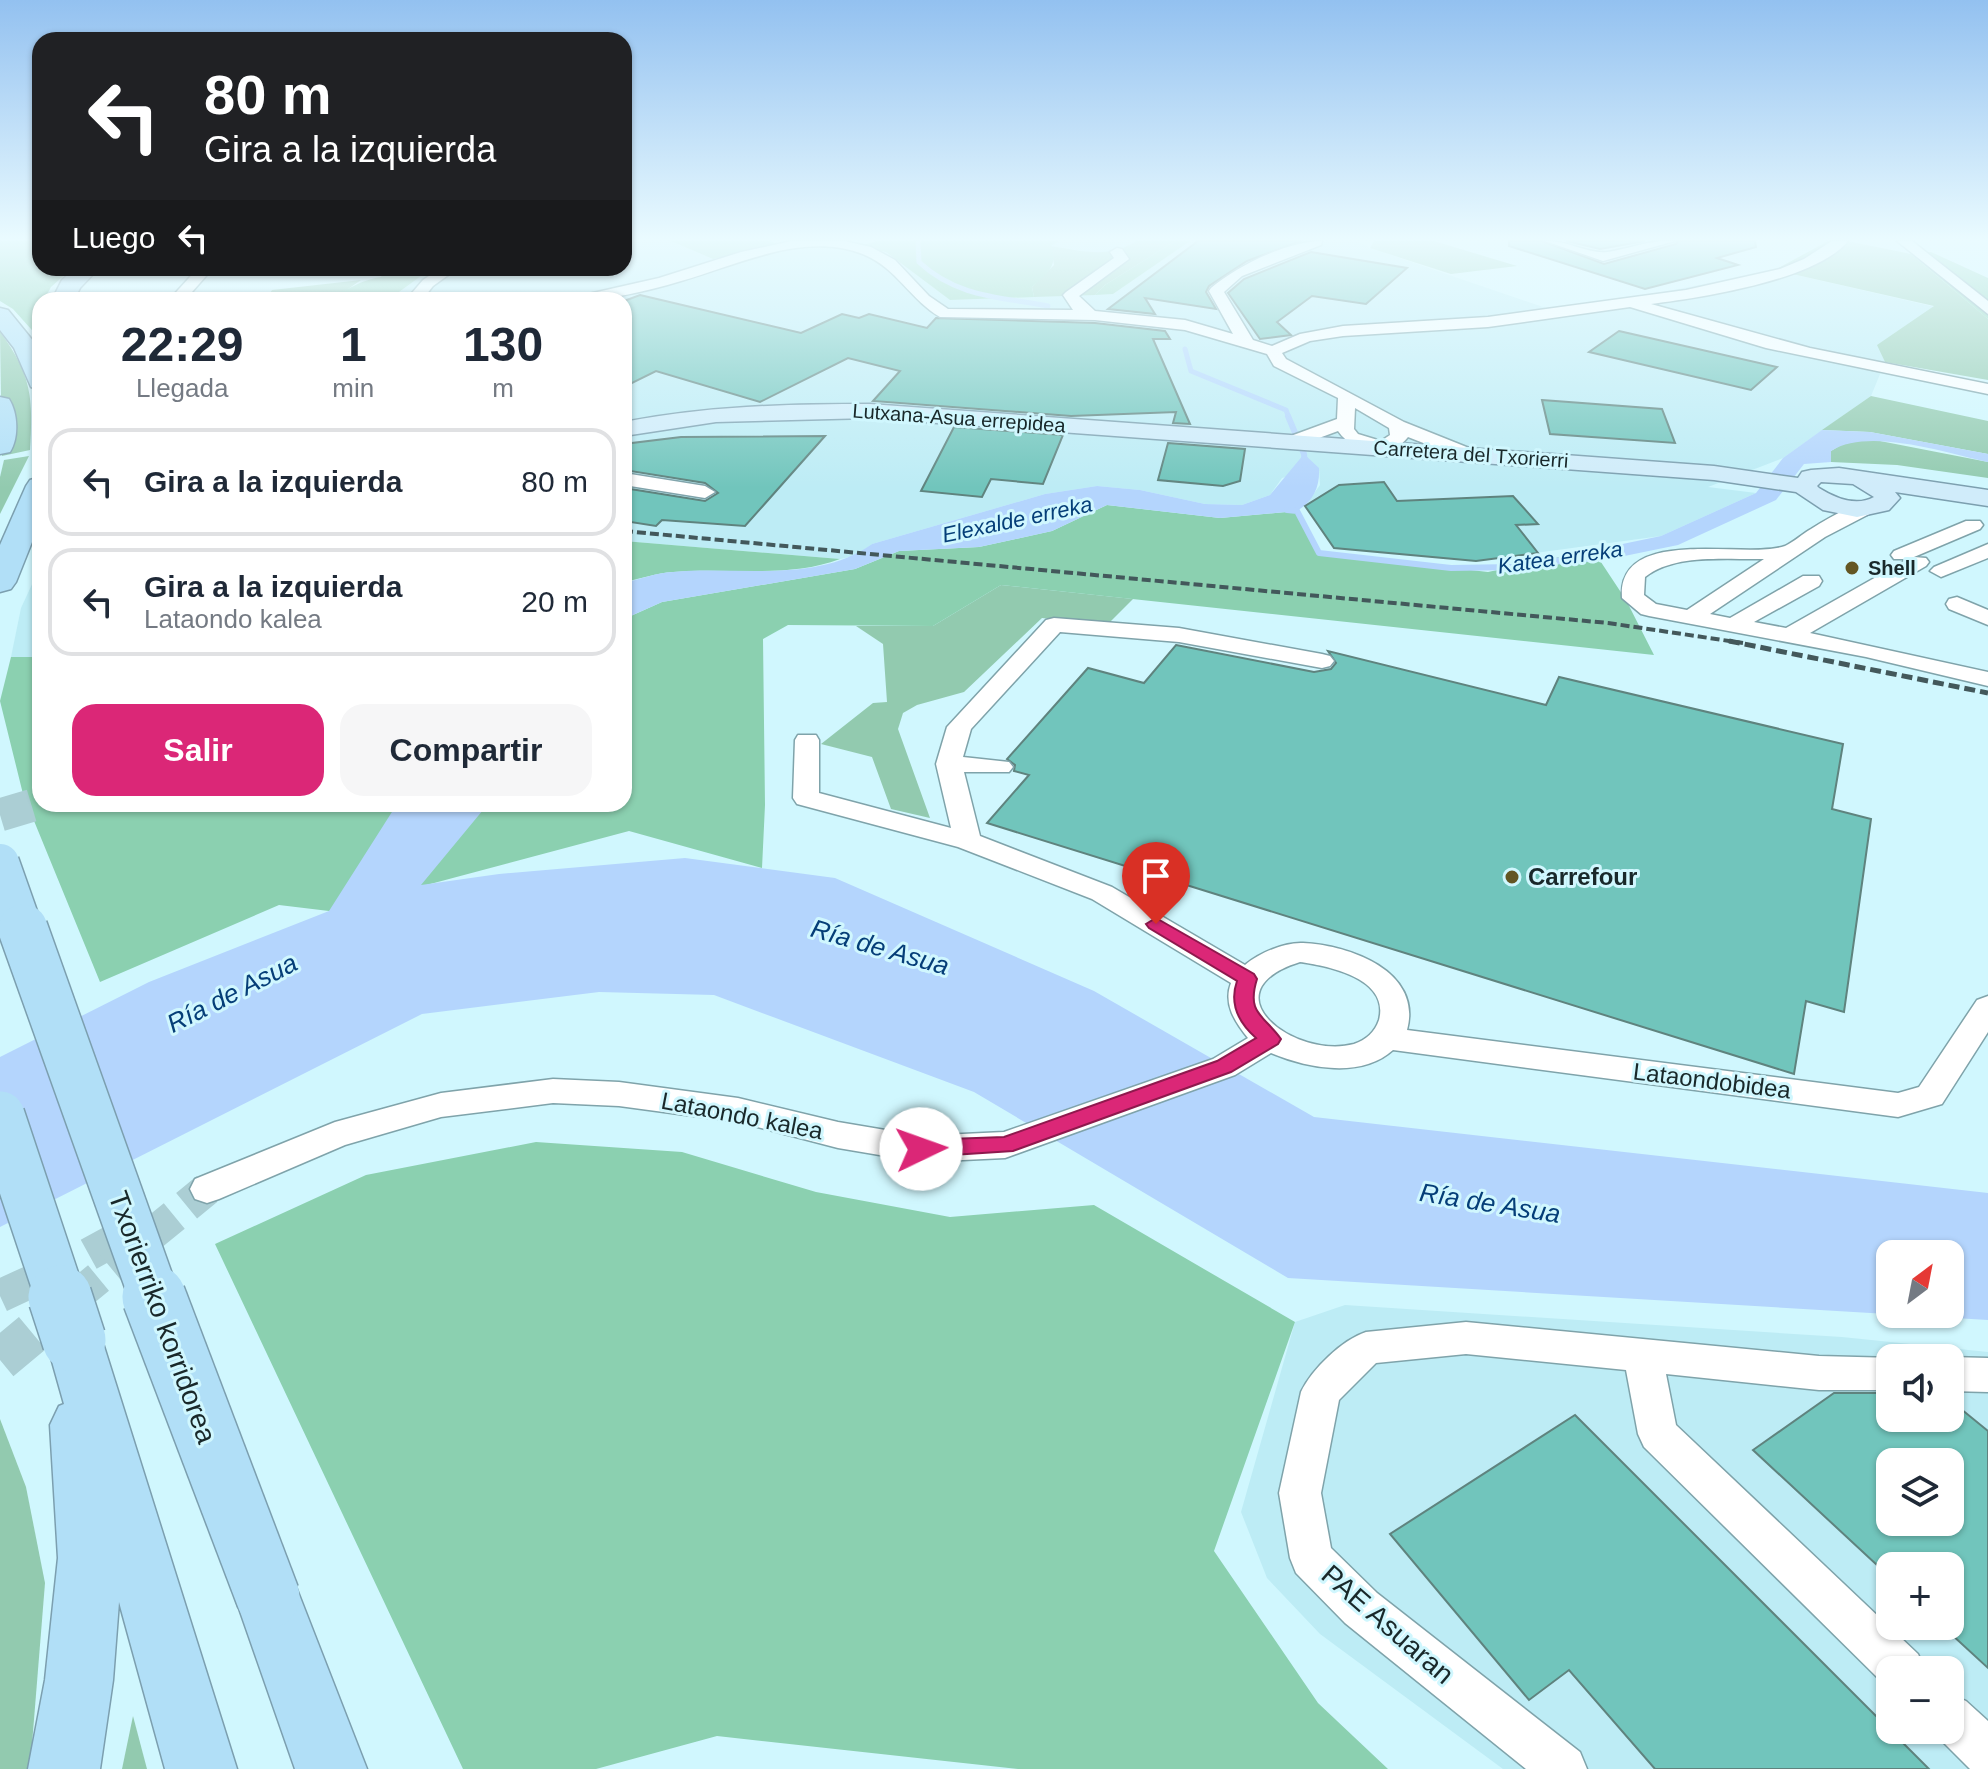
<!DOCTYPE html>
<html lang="es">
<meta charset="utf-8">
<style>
body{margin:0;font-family:Arial,sans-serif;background:#f6f6f7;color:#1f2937;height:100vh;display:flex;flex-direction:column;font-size:30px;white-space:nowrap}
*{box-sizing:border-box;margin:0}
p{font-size:26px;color:#747a83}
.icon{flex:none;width:44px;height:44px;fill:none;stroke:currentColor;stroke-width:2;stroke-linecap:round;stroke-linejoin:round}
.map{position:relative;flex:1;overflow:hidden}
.drawer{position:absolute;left:32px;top:292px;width:600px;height:520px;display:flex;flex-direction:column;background:#fff;border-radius:24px;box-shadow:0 2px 6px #0004}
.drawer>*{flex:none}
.hud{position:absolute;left:32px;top:32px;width:600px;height:244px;border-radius:24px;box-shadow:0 2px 6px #0004;background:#202124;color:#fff;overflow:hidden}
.needle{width:52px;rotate:32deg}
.tools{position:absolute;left:1876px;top:1240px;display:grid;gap:16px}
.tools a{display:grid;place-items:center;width:88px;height:88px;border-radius:16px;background:#fff;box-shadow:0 2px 6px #0004;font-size:40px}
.pin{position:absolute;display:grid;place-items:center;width:68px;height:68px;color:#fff;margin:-82px -34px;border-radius:50% 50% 50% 0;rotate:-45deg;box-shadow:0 0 8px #0007}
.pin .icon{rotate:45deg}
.me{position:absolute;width:88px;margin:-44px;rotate:87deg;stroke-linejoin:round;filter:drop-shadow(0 0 6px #0008)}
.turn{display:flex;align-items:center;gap:28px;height:168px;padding:0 40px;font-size:36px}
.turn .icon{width:104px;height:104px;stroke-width:2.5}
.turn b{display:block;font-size:56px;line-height:68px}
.then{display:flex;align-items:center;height:76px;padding:0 40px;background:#0003;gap:16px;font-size:30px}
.eta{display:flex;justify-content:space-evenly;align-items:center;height:136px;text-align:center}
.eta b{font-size:48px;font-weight:700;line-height:56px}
.primary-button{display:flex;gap:16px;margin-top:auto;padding:16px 40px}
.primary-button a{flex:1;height:92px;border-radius:24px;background:#db2777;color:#fff;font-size:32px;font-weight:700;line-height:92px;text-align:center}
.primary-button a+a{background:#f6f6f7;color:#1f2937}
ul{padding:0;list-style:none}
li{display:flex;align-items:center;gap:24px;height:108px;margin:0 16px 12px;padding:0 24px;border:4px solid #e0e1e3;border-radius:24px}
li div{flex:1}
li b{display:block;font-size:30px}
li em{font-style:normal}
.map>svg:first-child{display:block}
.built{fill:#bdecf5;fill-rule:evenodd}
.green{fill:#92caaf}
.forest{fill:#8bd0b0}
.water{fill:#b4d5fd;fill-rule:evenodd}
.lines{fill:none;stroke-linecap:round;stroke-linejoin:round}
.stream-far1{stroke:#b4d5fd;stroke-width:5}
.stream{stroke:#b4d5fd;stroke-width:6}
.building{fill:#71c5bc;stroke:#5f837e;stroke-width:2;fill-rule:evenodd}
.minor-tunnel-far1{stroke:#abced4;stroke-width:33;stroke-dasharray:33 16;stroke-linecap:butt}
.minor-tunnel{stroke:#abced4;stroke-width:42;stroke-dasharray:42 21;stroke-linecap:butt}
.major-tunnel{stroke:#abced4;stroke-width:33;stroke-dasharray:33 16;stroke-linecap:butt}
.minor-casing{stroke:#7fa3aa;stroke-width:3}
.major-casing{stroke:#7c9faf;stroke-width:3}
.highway-casing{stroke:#7c9faf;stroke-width:3}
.minor{fill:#fff;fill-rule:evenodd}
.major{fill:#d0ecfa;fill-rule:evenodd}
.highway{fill:#b1dff7;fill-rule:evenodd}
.rail-far1{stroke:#43585b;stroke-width:4;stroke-dasharray:9 4;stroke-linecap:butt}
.rail{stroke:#43585b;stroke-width:5;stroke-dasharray:11 5;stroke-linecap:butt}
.highway-bridge-far2-casing{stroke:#7c9faf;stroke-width:41;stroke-linecap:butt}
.highway-bridge-far1-casing{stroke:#7c9faf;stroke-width:52;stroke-linecap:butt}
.highway-bridge-casing{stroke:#7c9faf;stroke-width:66;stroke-linecap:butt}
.highway-bridge-far2{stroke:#b1dff7;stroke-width:38}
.highway-bridge-far1{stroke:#b1dff7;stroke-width:49}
.highway-bridge{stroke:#b1dff7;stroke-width:63}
.route{fill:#db2777;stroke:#8e194d;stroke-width:2}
.poi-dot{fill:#635623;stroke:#d0f7fe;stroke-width:3}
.labels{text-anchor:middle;stroke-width:6;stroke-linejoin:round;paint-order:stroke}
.far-street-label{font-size:20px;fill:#19282a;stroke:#d0f7fe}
.far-poi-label{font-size:20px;font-weight:bold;fill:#19282a;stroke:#d0f7fe;text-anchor:start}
.far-water-label{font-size:22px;font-style:italic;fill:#053e78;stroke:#d0f7fe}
.poi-label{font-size:24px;font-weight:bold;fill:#19282a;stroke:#d0f7fe;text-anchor:start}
.street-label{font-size:24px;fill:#19282a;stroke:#d0f7fe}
.water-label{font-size:26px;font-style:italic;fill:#053e78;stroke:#d0f7fe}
.near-street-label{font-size:28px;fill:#19282a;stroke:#d0f7fe}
</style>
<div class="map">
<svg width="1988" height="1769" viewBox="0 0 1988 1769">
<rect width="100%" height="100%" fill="#d0f7fe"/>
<!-- built -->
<g class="built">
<polygon points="624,241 671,241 713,259 802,241 835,241 886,252 950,300 1113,294 1190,241 1357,241 1370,248 1546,308 1642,296 1775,270 1935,307 1878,345 1885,362 1871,396 1783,458 1708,487 1756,493 1661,536 1476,561 1334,548 1305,506 1320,485 1319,468 1282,478 1270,495 1242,505 1205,504 1140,490 1097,486 1045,494 872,544 855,556 840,559 624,541 624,300 388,300 432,268 624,268"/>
<polygon points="1059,241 1136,241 1122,251 1095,253 1051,246"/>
<polygon points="40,567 40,657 11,657 21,608"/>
<path d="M1345,1305l497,32 146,15v417h-485l-183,-135 -53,-56 -26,-66 54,-190zM1890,1358h60v60h-60zM1890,1462h60v60h-60zM1890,1566h60v60h-60zM1890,1670h60v60h-60z"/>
</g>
<!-- green -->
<g class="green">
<path d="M1136,241h39l-70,44 -10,10 -61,2 -2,-10 22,-22 -3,-19c30,5 59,13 85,-5z"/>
<polygon points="1374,241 1434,241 1517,266 1451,274 1370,248"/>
<polygon points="1828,241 1847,241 1911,254 1988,319 1988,380 1885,362 1877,345 1934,306 1775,270"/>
<polygon points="361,280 338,296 318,300 266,300 272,290"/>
<path d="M0,332c32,43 33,66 30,118l-28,6z"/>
<polygon points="1871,396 1988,421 1988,454 1870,432 1822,430"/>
<polygon points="1860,440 1880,441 1988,462 1988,478 1897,465 1831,462 1831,451 1841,445"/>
<polygon points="29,456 0,514 0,477 4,460"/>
<polygon points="1001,585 1133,599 1107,625 1042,618 964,692 917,705 903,713 898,729 930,818 891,809 872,757 821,744 873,703 887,702 883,644 856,626 933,626"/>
<polygon points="0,1419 26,1487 45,1583 30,1769 0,1769"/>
<polygon points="133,1716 147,1769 122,1769"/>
</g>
<!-- forest -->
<g class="forest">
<polygon points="0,241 40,241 40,268 72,268 51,287 44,300 40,300 40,339 13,309 0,301"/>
<polygon points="671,241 769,241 781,245 713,259"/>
<path d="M877,241h182l-8,5c8,19 -4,28 -19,41l2,10 -84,3 -64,-48 -27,-6z"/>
<polygon points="1175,241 1190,241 1113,294 1095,295 1105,285"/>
<polygon points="1931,252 1988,278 1988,319 1911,254"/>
<path d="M387,268h45l-44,32h-70c25,-5 37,-19 63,-23z"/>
<polygon points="1107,505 1220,518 1297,511 1320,553 1488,572 1593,550 1626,600 1654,655 1001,585 933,626 788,625 763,639 765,805 762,868 629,831 329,911 279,905 100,982 23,794 0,701 11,657 40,657 40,804 624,804 624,619 662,602 855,569 899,551 979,547 1052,531"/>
<path d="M624,541l216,18c-53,20 -112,8 -167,13 -16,1 -33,7 -49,10z"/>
<polygon points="536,1142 682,1152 816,1192 950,1217 1094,1205 1295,1322 1214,1551 1318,1703 1388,1769 1018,1769 717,1736 596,1769 463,1769 215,1244 366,1175"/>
</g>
<!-- water -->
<g class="water">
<path d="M1822,430l48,2 118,22v8c-43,-9 -119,-35 -157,-11v11l-27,2 -28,36 -98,45 -78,16 -98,8 159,-33 95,-43 27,-35z"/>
<path d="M1304,454l15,14c1,18 -5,33 -22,43l-77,7 -113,-13 -55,26 -73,16 -80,4 -44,18 -193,33 -38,17v-36c16,-4 32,-10 49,-11 64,-6 143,12 199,-28l173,-50 52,-8 43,4 65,14 37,1 28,-10z"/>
<path d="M397,804h91l-67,81 78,-11 186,-16 150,20 259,113 220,126 674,76v127l-700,-42 -314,-186 -260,-97 -115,-3 -177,22 -422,213v-170l149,-75 180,-71zM1890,1254h60v60h-60z"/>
</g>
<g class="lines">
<!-- stream-far1 -->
<g class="stream-far1">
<path d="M918,241l1,21c37,35 81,35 129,44"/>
<polyline points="1185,349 1191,371 1286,410 1289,418"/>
</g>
<!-- stream -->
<g class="stream">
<polyline points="1288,416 1304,454 1305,466"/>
<polyline points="1287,510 1297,511 1319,553 1451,568 1514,567"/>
</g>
</g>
<!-- building -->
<g class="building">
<polygon points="1198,241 1301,241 1247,261 1209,286 1206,292 1216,309 1145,298 1155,314 1108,309"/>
<polygon points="1509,241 1542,241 1604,264 1676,244 1678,241 1755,241 1756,247 1717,258 1738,265 1645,289 1509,246"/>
<polygon points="1566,241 1645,241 1600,249"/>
<polygon points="1311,252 1407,268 1366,304 1312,296 1277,322 1291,335 1260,339 1228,293 1244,279"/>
<polygon points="640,295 801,333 842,314 859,318 869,314 927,328 936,318 1095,323 1165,331 1170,339 1153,339 1190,424 1173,423 1176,412 1071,416 873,401 900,371 848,358 760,402 656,371 624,387 624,301"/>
<polygon points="1619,331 1777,367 1751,390 1589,352"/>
<polygon points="1542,400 1662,409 1675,443 1550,434"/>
<polygon points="954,427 1063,435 1043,484 991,479 982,497 921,491"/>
<polygon points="825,436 745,526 662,520 656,526 624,521 624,488 705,501 718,493 705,483 624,470 624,444 681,437"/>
<polygon points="1168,443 1245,449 1240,481 1223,486 1158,480"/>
<polygon points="1384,482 1397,501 1513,496 1538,524 1516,525 1538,553 1476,561 1334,548 1305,506 1339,485"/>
<polygon points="1176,645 1314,672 1331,669 1336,663 1328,651 1546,705 1559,677 1843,744 1832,809 1871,819 1844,1012 1806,1001 1794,1074 987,823 1029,775 1014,771 1015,765 1007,759 1088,668 1144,683"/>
<path d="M1834,1393h44l12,10v15h60v-18l38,31v237l-38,-35v-67h-72l-125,-116zM1890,1462h60v60h-60z"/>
<polygon points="1575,1415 1929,1769 1655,1769 1569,1670 1529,1700 1390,1534"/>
</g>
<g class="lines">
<!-- minor-tunnel-far1 -->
<g class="minor-tunnel-far1">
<polyline points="0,1296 82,1258 140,1226"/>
<polyline points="73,1299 207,1189"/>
</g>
<!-- minor-tunnel -->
<polyline class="minor-tunnel" points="0,1360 76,1297"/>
<!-- major-tunnel -->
<polyline class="major-tunnel" points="0,815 40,803"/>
<!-- minor casing -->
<g class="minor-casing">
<g id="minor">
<path d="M792,241h52l27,6 24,13 34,36 19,13 125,1 -10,-15 3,-3 48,-34 -4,-6 7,-4 5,1 7,10 -50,37 16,15 90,9 48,14 -24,-43 2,-3c26,-22 76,-47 111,-47l-1,4 -79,31 -18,16 29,48 19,6 28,-12 43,-8 145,-9 198,-27 94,-21 24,-10 28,-18h16c-31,39 -148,57 -197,63l159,44 178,36v10l-222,-46 -136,-41 -142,20 -145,9 -33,5 -28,12 4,6 118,63 70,28 2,4 -2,4 -7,2 -59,-23c-18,24 -54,17 -70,-6l-38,14h-12l-3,-4 3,-4 49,-18 1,-21 -64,-32 -7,-12 -82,-24 -90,-10 -155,-3c-29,-17 -44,-49 -75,-62 -60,-25 -127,10 -184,26 -36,11 -72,19 -109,19l3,-3 84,-19 82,-26zM1355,408l34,20 1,7 -9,6 -23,-7 -4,-5z"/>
<path d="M1545,241c22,-1 43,13 62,11 23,-3 44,-13 68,-11l-72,20z"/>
<polygon points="1897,241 1912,241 1988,301 1988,314"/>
<polygon points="198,268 213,268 185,300 169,300"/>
<polygon points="441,268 458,268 433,286 422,300 406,300 423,280"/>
<polygon points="624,473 705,486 715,492 705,498 624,485"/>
<path d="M1866,502l7,2 3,4 -3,4 -48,25 -115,77 20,4 73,-42h16l3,5 -3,5 -65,36 32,6 122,-69h-14l-3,-4 3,-4 72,-30h14l3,4 -3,4 -66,28 12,1 3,4 -3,4 -116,67 178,39v14l-122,-29 -217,-41 -8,-2 -19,-16c-5,-74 123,-38 163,-52 9,-4 17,-12 26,-17 16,-10 36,-22 55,-27zM1764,559l-77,51 -31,-6 -12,-9 1,-18c31,-24 82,-17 119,-18z"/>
<polygon points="1988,544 1988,558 1941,577 1930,571 1934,567"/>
<polygon points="1957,597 1988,610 1988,625 1949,609 1946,604 1949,599"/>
<path d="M1054,618l125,10 143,26 8,2 4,5 -4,5 -8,2 -143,-26 -119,-10 -89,97 -8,28 46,5 4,5 -4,5h-45l16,64 132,51 133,78c14,-12 40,-23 58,-22 46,2 120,28 104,87l491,63 21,-6 58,-87 11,-4v36l-46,72 -44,13 -505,-67c-32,29 -86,18 -122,3l-36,22 -230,83 -84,4 -83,-14 -100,-26 -119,-16 -66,-3 -112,14 -96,28 -126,54 -12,4 -12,-4 -5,-10 5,-10 140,-57 106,-29 112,-14 66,3 119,16 100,24 83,14 83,-4 209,-73 35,-21c-13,-16 -25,-34 -17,-55l-139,-84 -134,-52 -161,-43 -4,-6 2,-58 3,-5h18l3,5v53l132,35 -15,-64 11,-37 99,-107zM1300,962c28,4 90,16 79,58 -4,12 -13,20 -25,24 -59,16 -149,-52 -54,-82z"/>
<path d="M1466,1322l353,34 76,2h-5v32h-71l-153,-16 10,51 242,229 7,16h-35v18l-4,-2 -242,-239 -6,-13 -12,-64 -160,-16 -90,9 -37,37 -18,93 10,55 46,45 203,159 7,17h-61l-181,-146 -49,-50 -6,-15 -11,-65 22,-101c11,-23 41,-52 65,-60z"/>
<polygon points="1950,1357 1988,1358 1988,1392 1950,1391"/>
<polygon points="1950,1694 1966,1701 1988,1721 1988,1769 1970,1769 1934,1733 1932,1730 1950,1730"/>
</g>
</g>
<!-- major casing -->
<g class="major-casing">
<path id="major" d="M870,404l844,62 84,12 4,-6 9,-2 28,-2 149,22v16l-93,-14 5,6 -11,12 -32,7 -34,-7 -27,-18 -82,-12 -844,-62 -154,4 -92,14v-14c82,-16 163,-18 246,-18zM1821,482l32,2 21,13c-18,10 -39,1 -55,-9l-2,-2z"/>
</g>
<!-- highway casing -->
<g class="highway-casing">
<g id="highway">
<polygon points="75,268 99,268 80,288 74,300 52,300 62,280"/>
<polygon points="0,308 8,310 38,347 40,390 31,387 14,348 0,330"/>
<path d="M0,397l9,2c9,14 10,39 1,53l-10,2z"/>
<polygon points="40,477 40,522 16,582 11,589 0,592 0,545 26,486 30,480"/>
<polygon points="74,1316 94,1323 102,1340 237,1769 165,1769 119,1602 113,1680 100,1769 28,1769 45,1680 58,1558 50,1425 59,1406 64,1404 46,1340 54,1323"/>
<polygon points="268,1565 291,1574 367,1769 295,1769 235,1597 245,1574"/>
</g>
</g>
<!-- minor -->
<use href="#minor" class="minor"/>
<!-- major -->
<use href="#major" class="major"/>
<!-- highway -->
<use href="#highway" class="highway"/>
<!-- rail-far1 -->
<polyline class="rail-far1" points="624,531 1608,623 1743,643"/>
<!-- rail -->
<polyline class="rail" points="1729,641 1988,693"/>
<!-- highway-bridge-far2 casing -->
<g class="highway-bridge-far2-casing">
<polyline id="highway-bridge-far2" points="0,863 24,931"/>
</g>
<!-- highway-bridge-far1 casing -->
<g class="highway-bridge-far1-casing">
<g id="highway-bridge-far1">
<polyline points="23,929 155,1299"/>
<polyline points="0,1116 61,1299"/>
</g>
</g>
<!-- highway-bridge casing -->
<g class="highway-bridge-casing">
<g id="highway-bridge">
<polyline points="60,1297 74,1340"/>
<polyline points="154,1297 268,1597"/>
</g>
</g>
<!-- highway-bridge-far2 -->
<use href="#highway-bridge-far2" class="highway-bridge-far2"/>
<!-- highway-bridge-far1 -->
<use href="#highway-bridge-far1" class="highway-bridge-far1"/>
<!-- highway-bridge -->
<use href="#highway-bridge" class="highway-bridge"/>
</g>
<!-- sky -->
<linearGradient id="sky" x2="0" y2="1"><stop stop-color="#93c1f0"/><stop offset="0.49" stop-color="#eafbff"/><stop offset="1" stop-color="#eafbff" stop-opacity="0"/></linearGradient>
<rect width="1988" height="488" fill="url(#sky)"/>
<!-- route -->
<path class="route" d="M1156,918l98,56 3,5c-11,35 7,36 24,60l-3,5 -47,28 -218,79 -92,6 -8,-2 -3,-6 3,-6 8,-3 83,-3 213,-76 39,-23c-17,-15 -27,-34 -19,-57l-88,-53 -3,-4z"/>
<!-- markers -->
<g class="poi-dot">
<circle cx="1852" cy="568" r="8"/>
<circle cx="1512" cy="877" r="8"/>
</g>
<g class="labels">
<!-- far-street labels -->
<g class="far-street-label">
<text transform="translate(959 418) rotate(4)" y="7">Lutxana-Asua errepidea</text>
<text transform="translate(1471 454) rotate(4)" y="7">Carretera del Txorierri</text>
</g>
<!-- far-poi labels -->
<g class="far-poi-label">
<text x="1868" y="575">Shell</text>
</g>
<!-- far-water labels -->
<g class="far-water-label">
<text transform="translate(1017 519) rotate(-12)" y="8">Elexalde erreka</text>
<text transform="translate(1560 557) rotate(-8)" y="8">Katea erreka</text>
</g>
<!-- poi labels -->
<g class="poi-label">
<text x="1528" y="885">Carrefour</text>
</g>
<!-- street labels -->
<g class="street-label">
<text transform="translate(1712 1081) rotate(7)" y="8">Lataondobidea</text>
<text transform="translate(742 1116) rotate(11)" y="8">Lataondo kalea</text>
</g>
<!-- water labels -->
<g class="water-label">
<text transform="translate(880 947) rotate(16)" y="9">Ría de Asua</text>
<text transform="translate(232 993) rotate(-27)" y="9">Ría de Asua</text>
<text transform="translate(1490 1203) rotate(9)" y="9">Ría de Asua</text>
</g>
<!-- near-street labels -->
<g class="near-street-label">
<text transform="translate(163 1317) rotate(70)" y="10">Txorierriko korridorea</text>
<text transform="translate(1388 1624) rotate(41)" y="10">PAE Asuaran</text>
</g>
</g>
</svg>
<div class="tools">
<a><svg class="needle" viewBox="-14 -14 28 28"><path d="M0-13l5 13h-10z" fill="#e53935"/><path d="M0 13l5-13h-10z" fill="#747a83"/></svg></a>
<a><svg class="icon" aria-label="sound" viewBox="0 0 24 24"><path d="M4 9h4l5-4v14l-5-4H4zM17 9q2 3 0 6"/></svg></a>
<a><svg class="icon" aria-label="layers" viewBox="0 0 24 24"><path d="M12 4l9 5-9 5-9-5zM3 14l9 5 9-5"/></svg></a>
<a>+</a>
<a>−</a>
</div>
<div class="pin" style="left:1156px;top:924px;background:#d93025"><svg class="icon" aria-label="arrive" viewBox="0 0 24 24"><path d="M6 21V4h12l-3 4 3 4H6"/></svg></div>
<svg class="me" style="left:921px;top:1149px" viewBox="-20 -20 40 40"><circle r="19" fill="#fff"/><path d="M0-13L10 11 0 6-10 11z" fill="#db2777"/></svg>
<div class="hud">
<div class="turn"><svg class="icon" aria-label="left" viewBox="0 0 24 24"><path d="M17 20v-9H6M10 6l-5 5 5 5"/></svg><div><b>80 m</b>Gira a la izquierda</div></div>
<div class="then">Luego<svg class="icon" aria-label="left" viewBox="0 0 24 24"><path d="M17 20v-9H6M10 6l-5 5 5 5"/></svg></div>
</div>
<section class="drawer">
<div class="eta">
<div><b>22:29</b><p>Llegada</p></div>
<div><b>1</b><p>min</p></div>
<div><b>130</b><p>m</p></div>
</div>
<ul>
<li><svg class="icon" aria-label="left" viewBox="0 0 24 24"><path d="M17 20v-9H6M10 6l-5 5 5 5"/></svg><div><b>Gira a la izquierda</b></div><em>80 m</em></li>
<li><svg class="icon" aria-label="left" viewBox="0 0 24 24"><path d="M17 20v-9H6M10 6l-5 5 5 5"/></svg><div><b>Gira a la izquierda</b><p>Lataondo kalea</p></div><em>20 m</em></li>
</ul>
<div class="primary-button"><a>Salir</a><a>Compartir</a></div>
</section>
</div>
